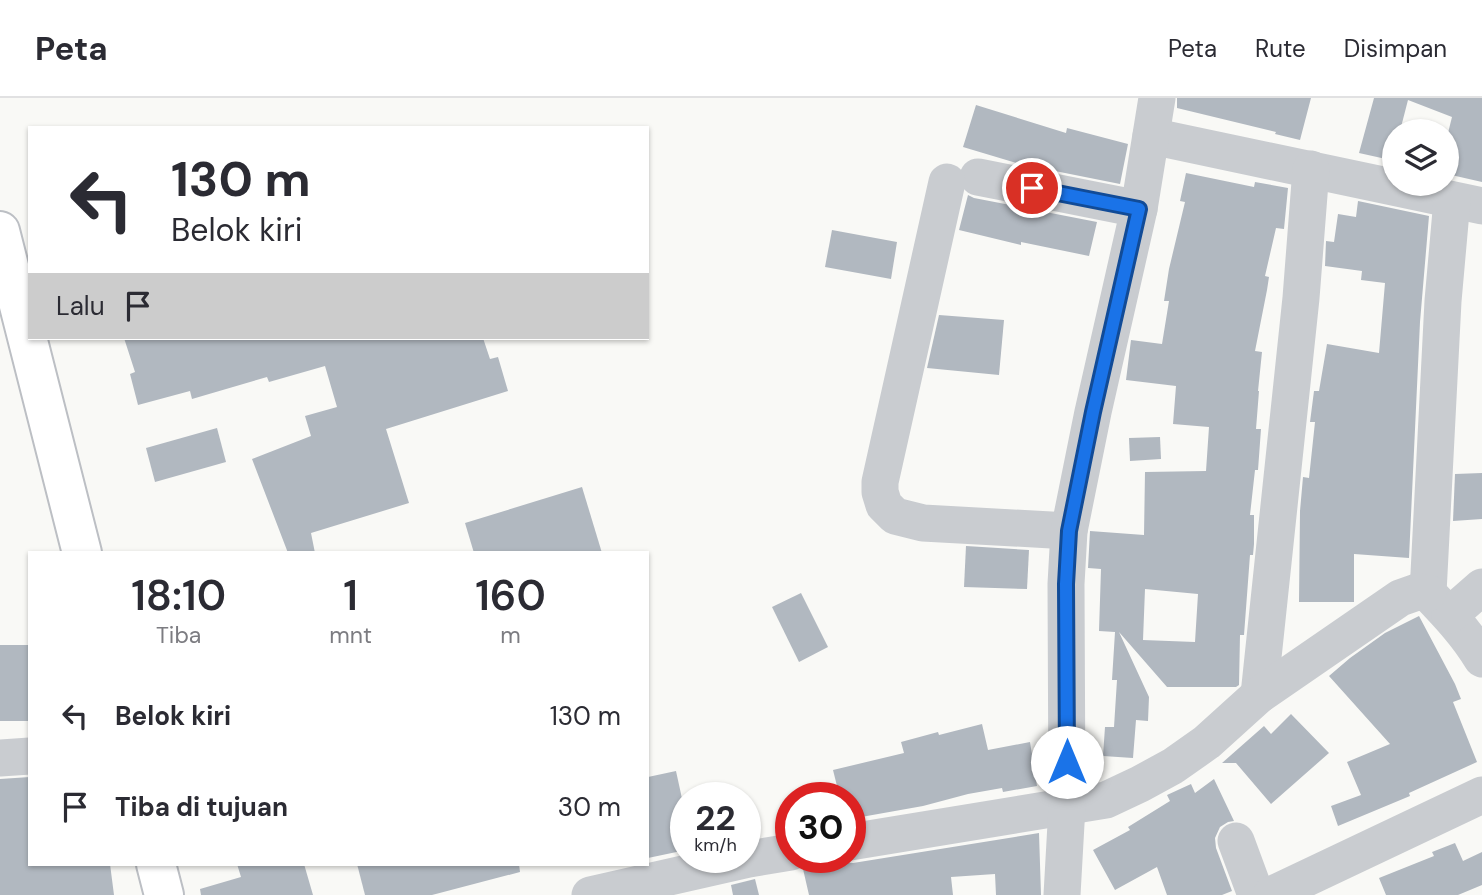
<!DOCTYPE html>
<html lang="id">
<style>
body{margin:0;font-family:"DM Sans",sans-serif;background:#f7f7f7;color:#2b2b33;height:100vh;display:flex;flex-direction:column;font-size:26px;white-space:nowrap}
*{box-sizing:border-box;margin:0}
p{font-size:23px;color:#7c7c81}
.icon{flex:none;width:38px;height:38px;fill:none;stroke:currentColor;stroke-width:2;stroke-linecap:round;stroke-linejoin:round}
.map{position:relative;flex:1;overflow:hidden}
.side{position:absolute;left:28px;top:453px;width:621px;height:315px;display:flex;flex-direction:column;background:#fff;border-radius:0px;box-shadow:0 2px 5px #0004}
.side>*{flex:none}
.banner{position:absolute;left:28px;top:28px;width:621px;height:214px;border-radius:0px;box-shadow:0 2px 5px #0004;background:#fff;color:#2b2b33;overflow:hidden}
.buttons{position:absolute;left:1382px;top:21px;display:grid;gap:14px}
.buttons a{display:grid;place-items:center;width:77px;height:77px;border-radius:50%;background:#fff;box-shadow:0 2px 5px #0004;font-size:35px}
.speed{position:absolute;left:670px;top:684px;display:flex;gap:14px;font-size:35px;font-weight:700;text-align:center}
.speed>*{display:grid;place-content:center;width:91px;height:91px;border-radius:50%;background:#fff;box-shadow:0 2px 5px #0004;line-height:1}
.speed small{font-size:18px;font-weight:400}
.speed .limit{border:10px solid #d22;background:#fff;color:#111}
.pin{position:absolute;display:grid;place-items:center;width:60px;height:60px;color:#fff;margin:-30px;border:4px solid #fff;border-radius:50%;box-shadow:0 2px 7px #0007}
.me{position:absolute;width:77px;margin:-38px;rotate:0deg;stroke-linejoin:round;filter:drop-shadow(0 0 5px #0008)}
.turn{display:flex;align-items:center;gap:24px;height:147px;padding:0 28px;font-size:32px}
.turn .icon{width:91px;height:91px;stroke-width:2.5}
.turn b{display:block;font-size:49px;line-height:60px}
.then{display:flex;align-items:center;height:66px;padding:0 28px;background:#0003;gap:14px;font-size:26px}
.eta{display:flex;justify-content:space-evenly;align-items:center;height:119px;text-align:center}
.eta b{font-size:42px;font-weight:600;line-height:49px}
ul{padding:0;list-style:none}
li{display:flex;align-items:center;gap:21px;height:91px;padding:0 28px}
li div{flex:1}
li b{display:block;font-size:26px}
li em{font-style:normal}
header{display:flex;align-items:center;gap:42px;box-sizing:border-box;height:98px;padding:0 35px;background:#fff;border-bottom:2px solid #e1e1e2}
header strong{font-size:33px}
nav{display:flex;gap:38px;margin-inline-start:auto;font-size:24px}
.map>svg:first-child{display:block}
.building{fill:#b1b8c0;fill-rule:evenodd}
.lines{fill:none;stroke-linecap:round;stroke-linejoin:round}
.major-casing{stroke:#bcbfc4;stroke-width:42}
.minor{stroke:#c9ccd0;stroke-width:37}
.major{stroke:#fff;stroke-width:38}
.route-casing{stroke:#114b97;stroke-width:18}
.route{stroke:#1a73e8;stroke-width:12}
</style>
<header>
<strong>Peta</strong>
<nav><a>Peta</a><a>Rute</a><a>Disimpan</a></nav>
</header>
<div class="map">
<svg width="1482" height="797" viewBox="0 0 1482 797">
<rect width="100%" height="100%" fill="#f9f9f6"/>
<!-- building -->
<g class="building">
<polygon points="1177,0 1311,0 1300,42 1275,36 1276,34 1177,10"/>
<polygon points="1374,0 1482,0 1482,84 1447,76 1447,39 1452,19 1408,2 1400,33 1395,33 1395,63 1359,55"/>
<polygon points="976,7 1066,35 1067,30 1128,46 1120,86 1020,66 963,49"/>
<path d="M1186,75l68,14 1,-5 33,6 -4,41 -8,-1 -11,48 4,1 -2,13 -12,61 7,1 -4,39h1l-3,38h5l-3,41h-3l-5,45h4v29l-1,11h-3l-6,80h-4l-1,50 -3,2h-69l-48,-55 30,65 -1,24 -12,-1 -3,38 -30,-2 2,-29h9l3,-47h-5l3,-48 -16,-1 2,-62 -13,-1 2,-37 54,4 1,-63 61,-1 3,-44 -36,-3 3,-38 -50,-6 5,-40 31,4 7,-43h-5l5,-32 16,-67 -5,-1zM1145,491l53,5 -3,48 -52,-2z"/>
<polygon points="968,97 974,100 1097,124 1089,158 1021,144 1021,147 959,132"/>
<polygon points="1358,103 1429,118 1420,224 1409,460 1354,456 1354,504 1299,504 1300,413 1303,379 1309,380 1315,324 1310,324 1314,293 1319,293 1327,246 1379,255 1385,185 1361,182 1362,173 1325,168 1326,143 1334,144 1338,116 1356,119"/>
<polygon points="832,132 897,144 891,181 825,169"/>
<polygon points="939,217 1004,222 999,277 927,270"/>
<polygon points="124,240 483,240 490,261 498,259 508,293 386,331 409,405 311,435 315,455 288,455 252,361 311,338 305,318 337,309 325,268 269,284 267,279 192,301 190,293 138,307 130,276 135,274"/>
<polygon points="217,330 226,364 155,384 146,350"/>
<polygon points="1160,339 1161,361 1130,363 1129,340"/>
<polygon points="1482,375 1482,421 1453,423 1455,376"/>
<polygon points="582,389 602,455 474,455 465,425"/>
<polygon points="966,448 1029,452 1027,491 964,489"/>
<polygon points="801,495 828,549 799,564 772,509"/>
<polygon points="1419,518 1455,586 1461,601 1453,604 1477,664 1409,695 1410,698 1338,728 1331,708 1361,697 1347,664 1390,646 1329,578 1350,560 1385,535"/>
<rect x="0" y="547" width="30" height="76"/>
<polygon points="1291,616 1329,655 1271,706 1236,665 1222,665 1264,628 1271,636"/>
<polygon points="982,626 988,652 1030,644 1037,688 1003,694 1002,690 968,696 923,708 850,721 850,700 840,700 833,672 904,655 901,644 938,634 939,637"/>
<polygon points="676,673 686,719 686,752 648,760 648,679"/>
<polygon points="30,679 30,766 110,766 114,797 0,797 0,681"/>
<polygon points="1214,681 1234,723 1228,724 1220,729 1215,740 1216,750 1232,793 1222,797 1167,797 1157,769 1115,792 1093,752 1130,732 1128,729 1170,703 1167,697 1191,686 1195,695"/>
<polygon points="1039,735 1041,797 996,797 995,776 951,779 953,797 809,797 803,771 806,769 837,760 843,764 853,765"/>
<polygon points="1455,745 1463,763 1482,754 1482,787 1458,797 1386,797 1379,780 1434,758 1432,754"/>
<polygon points="237,766 304,766 313,797 201,797 200,791 241,779"/>
<polygon points="357,766 519,766 520,774 432,797 365,797"/>
<polygon points="755,781 759,797 733,797 731,787"/>
</g>
<g class="lines">
<!-- major casing -->
<g class="major-casing">
<g id="major">
<polyline points="0,133 82,455"/>
<polyline points="156,766 164,797"/>
</g>
</g>
<!-- minor -->
<g class="minor">
<polyline points="1151,38 1482,108"/>
<polyline points="978,79 1139,111"/>
<polyline points="947,84 880,384 880,394 884,407 895,418 923,425 1069,433"/>
<path d="M1452,102l-9,101 -15,292c20,21 39,41 54,66"/>
<polyline points="1450,517 1482,489"/>
<polyline points="1259,597 1301,200 1311,71"/>
<polyline points="0,660 30,658"/>
<polyline points="1236,743 1256,797"/>
<polyline points="850,744 1106,702 1140,686 1173,668 1207,644 1259,597 1400,500 1417,494 1428,495"/>
<polyline points="590,797 749,761 791,754"/>
<polyline points="1062,797 1067,708 1066,486 1069,433 1093,314 1139,111 1157,0"/>
<polyline points="1271,797 1482,697"/>
</g>
<!-- major -->
<use href="#major" class="major"/>
</g>
<g class="lines">
<!-- route casing -->
<g class="route-casing">
<polyline id="route" points="1032,90 1139,111 1093,314 1069,433 1066,486 1067,664"/>
</g>
<!-- route -->
<use href="#route" class="route"/>
</g>
</svg>
<div class="buttons">
<a><svg class="icon" aria-label="layers" viewBox="0 0 24 24"><path d="M12 4l9 5-9 5-9-5zM3 14l9 5 9-5"/></svg></a>
</div>
<div class="speed"><div>22<small>km/h</small></div><div class="limit">30</div></div>
<div class="pin" style="left:1032px;top:90px;background:#d93025"><svg class="icon" aria-label="arrive" viewBox="0 0 24 24"><path d="M6 21V4h12l-3 4 3 4H6"/></svg></div>
<svg class="me" style="left:1067px;top:664px" viewBox="-20 -20 40 40"><circle r="19" fill="#fff"/><path d="M0-13L10 11 0 6-10 11z" fill="#1a73e8"/></svg>
<div class="banner">
<div class="turn"><svg class="icon" aria-label="left" viewBox="0 0 24 24"><path d="M17 20v-9H6M10 6l-5 5 5 5"/></svg><div><b>130 m</b>Belok kiri</div></div>
<div class="then">Lalu<svg class="icon" aria-label="arrive" viewBox="0 0 24 24"><path d="M6 21V4h12l-3 4 3 4H6"/></svg></div>
</div>
<section class="side">
<div class="eta">
<div><b>18:10</b><p>Tiba</p></div>
<div><b>1</b><p>mnt</p></div>
<div><b>160</b><p>m</p></div>
</div>
<ul>
<li><svg class="icon" aria-label="left" viewBox="0 0 24 24"><path d="M17 20v-9H6M10 6l-5 5 5 5"/></svg><div><b>Belok kiri</b></div><em>130 m</em></li>
<li><svg class="icon" aria-label="arrive" viewBox="0 0 24 24"><path d="M6 21V4h12l-3 4 3 4H6"/></svg><div><b>Tiba di tujuan</b></div><em>30 m</em></li>
</ul>
</section>
</div>
